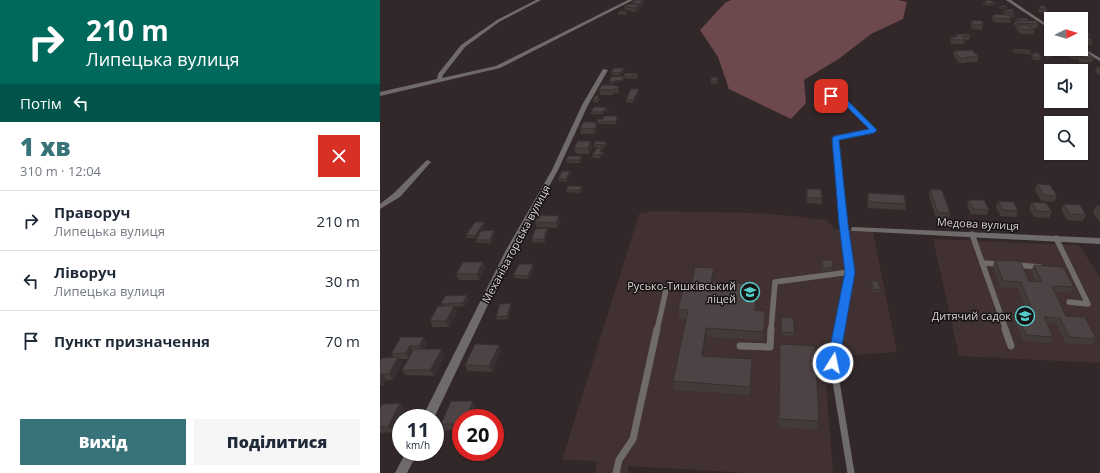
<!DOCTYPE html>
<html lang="uk">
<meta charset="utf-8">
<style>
body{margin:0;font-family:"Open Sans",sans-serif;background:#f6f6f7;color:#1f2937;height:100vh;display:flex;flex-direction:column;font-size:15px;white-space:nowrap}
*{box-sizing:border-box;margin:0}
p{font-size:13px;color:#747a83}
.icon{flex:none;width:22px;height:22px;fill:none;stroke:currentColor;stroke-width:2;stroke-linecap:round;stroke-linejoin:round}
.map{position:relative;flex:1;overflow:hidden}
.side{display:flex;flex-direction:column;background:#fff;width:380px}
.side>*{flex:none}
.hud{background:#00695c;color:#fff;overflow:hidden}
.needle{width:26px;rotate:85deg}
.tools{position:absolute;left:664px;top:12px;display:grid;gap:8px}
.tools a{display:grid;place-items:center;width:44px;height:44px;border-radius:0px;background:#fff;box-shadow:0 1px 3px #0004;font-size:20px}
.speed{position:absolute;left:12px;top:409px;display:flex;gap:8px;font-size:20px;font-weight:700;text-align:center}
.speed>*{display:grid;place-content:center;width:52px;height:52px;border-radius:50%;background:#fff;box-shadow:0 1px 3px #0004;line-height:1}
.speed small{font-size:10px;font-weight:400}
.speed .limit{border:6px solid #d22;background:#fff;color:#111}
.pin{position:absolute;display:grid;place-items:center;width:34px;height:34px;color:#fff;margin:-17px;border-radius:8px;box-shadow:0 2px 6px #0006}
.me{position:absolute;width:44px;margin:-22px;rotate:10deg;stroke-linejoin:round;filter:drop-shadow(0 0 3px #0008)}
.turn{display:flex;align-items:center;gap:14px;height:84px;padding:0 20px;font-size:18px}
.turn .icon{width:52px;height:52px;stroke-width:2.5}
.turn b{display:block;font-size:28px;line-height:34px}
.then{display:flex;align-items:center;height:38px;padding:0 20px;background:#0003;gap:8px;font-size:15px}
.round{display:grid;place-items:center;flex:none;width:42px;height:42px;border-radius:0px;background:#f6f6f7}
.overview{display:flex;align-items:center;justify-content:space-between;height:68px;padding:0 20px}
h1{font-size:24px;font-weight:800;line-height:30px;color:#377378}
.action{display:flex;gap:8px;margin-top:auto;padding:8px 20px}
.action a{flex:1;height:46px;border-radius:0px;background:#377378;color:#fff;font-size:16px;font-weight:800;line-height:46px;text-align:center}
.action a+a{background:#f6f6f7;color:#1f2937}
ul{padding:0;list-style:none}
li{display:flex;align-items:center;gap:12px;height:60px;padding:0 20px;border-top:1px solid #e0e1e3}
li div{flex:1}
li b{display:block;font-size:15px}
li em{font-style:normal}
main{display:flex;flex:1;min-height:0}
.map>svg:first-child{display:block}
.built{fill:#413132}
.green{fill:#6d494e}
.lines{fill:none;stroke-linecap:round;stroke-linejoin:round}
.service-far3{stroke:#706b6b;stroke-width:3.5}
.service-far2{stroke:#706b6b;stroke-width:4.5}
.service-far1{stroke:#706b6b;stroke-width:5.5}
.service{stroke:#706b6b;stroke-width:7}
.minor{fill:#706b6b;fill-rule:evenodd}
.wall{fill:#433a3a}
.shaded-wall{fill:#372f30}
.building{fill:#4e4344;stroke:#372f30}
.route{fill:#1a73e8;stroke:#114b97}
.labels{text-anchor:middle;stroke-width:3;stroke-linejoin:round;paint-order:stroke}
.street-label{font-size:11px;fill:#d9d2d3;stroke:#171213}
.poi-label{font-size:11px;fill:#d9d2d3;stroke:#171213;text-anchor:end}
</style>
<main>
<section class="side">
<div class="hud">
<div class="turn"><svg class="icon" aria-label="right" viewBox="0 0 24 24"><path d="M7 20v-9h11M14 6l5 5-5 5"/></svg><div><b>210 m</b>Липецька вулиця</div></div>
<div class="then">Потім<svg class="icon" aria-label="left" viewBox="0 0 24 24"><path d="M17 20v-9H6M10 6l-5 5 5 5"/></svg></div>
</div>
<div class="overview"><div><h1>1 хв</h1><p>310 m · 12:04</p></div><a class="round" style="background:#d93025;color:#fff"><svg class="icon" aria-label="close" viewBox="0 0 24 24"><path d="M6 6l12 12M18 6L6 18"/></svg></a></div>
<ul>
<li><svg class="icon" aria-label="right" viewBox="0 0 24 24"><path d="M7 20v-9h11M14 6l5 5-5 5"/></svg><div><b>Праворуч</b><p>Липецька вулиця</p></div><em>210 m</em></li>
<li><svg class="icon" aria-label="left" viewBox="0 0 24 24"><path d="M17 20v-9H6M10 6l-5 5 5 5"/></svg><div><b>Ліворуч</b><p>Липецька вулиця</p></div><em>30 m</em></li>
<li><svg class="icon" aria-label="arrive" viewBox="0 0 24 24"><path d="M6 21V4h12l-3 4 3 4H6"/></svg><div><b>Пункт призначення</b></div><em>70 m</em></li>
</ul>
<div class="action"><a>Вихід</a><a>Поділитися</a></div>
</section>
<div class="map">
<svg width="720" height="473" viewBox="0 0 720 473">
<rect width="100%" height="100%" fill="#322829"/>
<!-- built -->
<g class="built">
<polygon points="273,211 374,213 413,216 447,220 454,229 493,231 517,352 444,357 453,473 369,473 249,466 247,473 215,473 217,461 182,460 259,214"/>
<polygon points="553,239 699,245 720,277 720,363 579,356"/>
</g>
<!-- green -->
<polygon class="green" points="351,0 518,0 527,2 523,19 491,34 460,58 424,80 426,103 411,119 349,89 338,57 320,30 345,3"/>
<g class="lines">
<!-- service-far3 -->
<polyline class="service-far3" points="451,96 460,97 491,128"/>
<!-- service-far2 -->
<polyline class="service-far2" points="462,217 455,138 494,130 490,127"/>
<!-- service-far1 -->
<g class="service-far1">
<polyline points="592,234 626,330"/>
<polyline points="676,238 708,304 689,302"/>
<polyline points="602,263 620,264"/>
<polyline points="636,265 660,267"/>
<polyline points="277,330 286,290"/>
<polyline points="391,330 395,282 470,272 462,216"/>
<polyline points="459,330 470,272"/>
</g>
<!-- service -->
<g class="service">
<polyline points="459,329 453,363 471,473"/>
<polyline points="625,329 631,346"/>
<polyline points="360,346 390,347 391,329"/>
<polyline points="236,473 239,460 253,439 277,329"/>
</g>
<!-- minor -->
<g class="minor">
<polygon points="156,0 161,0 119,22 85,47 63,75 62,78 116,66 248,0 253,0 120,68 0,96 0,92 57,79 58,74 81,45 117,20"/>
<polygon points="626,0 631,0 671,27 671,30"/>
<polygon points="701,47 720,58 720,61 699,49 701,49"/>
<polygon points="223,69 228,70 208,105 178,170 134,250 54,418 42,418 126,250 172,170 202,105"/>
<polygon points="48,160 51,162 50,163 20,197 0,209 0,204 14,193 46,161"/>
<polygon points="472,227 720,238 720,244 475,231 472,231 471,229"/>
<polygon points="26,452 38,452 27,473 15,473"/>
</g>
</g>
<!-- wall -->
<g class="wall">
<polygon points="603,2 615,5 609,6 602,4"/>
<polygon points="251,3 264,4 260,8 260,9 256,12 245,10 244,6 251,4"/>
<polygon points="618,6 627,9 621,9 618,7"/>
<polygon points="660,6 668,9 666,13 658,12"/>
<polygon points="624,10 635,12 634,14 633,14 635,15 635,17 630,17 631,19 630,23 614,22 612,18 613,14 622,15 623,13 625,13 623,12"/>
<polygon points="238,13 248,14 245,15 238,15"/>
<polygon points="671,15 681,18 681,19 671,19 671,22 668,20 669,16 670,16"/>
<polygon points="636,18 659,24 657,28 652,28 655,30 653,34 641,34 636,29 637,27 634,24 636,20 635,20"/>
<polygon points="592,20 603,25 602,30 592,29 591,24"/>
<polygon points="701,30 711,34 710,36 705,37 701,34"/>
<polygon points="577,34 590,36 589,40 585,40 584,44 571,44 570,41 571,37 576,37"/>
<polygon points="701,37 701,38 713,41 711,45 702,45 701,44"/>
<polygon points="633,49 651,52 650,54 634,53 633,51"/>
<polygon points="680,49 695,49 694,51 684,51"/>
<polygon points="574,51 599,57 597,62 586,62 586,63 579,63 573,55"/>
<polygon points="665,52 673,56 672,58 666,58 664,54"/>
<polygon points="652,53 661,58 660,60 654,60 651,56"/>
<polygon points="689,53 697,57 696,59 690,58 688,55"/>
<polygon points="699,55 714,58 712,62 702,63 697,59"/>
<polygon points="717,67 720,67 720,75 715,72"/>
<polygon points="244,68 245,71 239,75 232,75 231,72"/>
<polygon points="244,76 258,76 257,79 244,78 242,82 229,84"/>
<polygon points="337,77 337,83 331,84 331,78"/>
<polygon points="234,85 235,86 239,86 239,91 238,93 234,93 233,95 220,95 219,90"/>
<polygon points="259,89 259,92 253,103 246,102 246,100"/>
<polygon points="220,98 218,102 213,102 213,100"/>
<polygon points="225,107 226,108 229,109 229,111 224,112 223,114 211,114 211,112"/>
<polygon points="237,116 238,118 236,124 217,124 217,122"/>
<polygon points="200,128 218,129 215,134 201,134"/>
<polygon points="226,142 227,144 224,148 214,147 214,144"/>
<polygon points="213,147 209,154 196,154 194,148"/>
<polygon points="223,151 225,154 220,158 213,158 212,155"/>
<polygon points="202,159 200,163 187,163 186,160"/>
<polygon points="191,173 187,182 179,181 178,179"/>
<polygon points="657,184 677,196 674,202 661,201 655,190"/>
<polygon points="202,189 200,193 187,192 186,190"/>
<polygon points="427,189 442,198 442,204 427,203 426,194"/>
<polygon points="550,189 570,213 568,219 556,218 549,195"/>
<polygon points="488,193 526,204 525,210 488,208 487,199"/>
<polygon points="589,200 609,210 606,215 591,214 587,205"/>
<polygon points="618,201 638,211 636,217 620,216 616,207"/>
<polygon points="652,202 672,212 669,218 654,217 649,208"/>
<polygon points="684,204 706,215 703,221 687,220 681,210"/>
<polygon points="716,206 720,206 720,221 719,221 713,212"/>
<polygon points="181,221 177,228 157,227 155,222"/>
<polygon points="105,225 101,231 114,230 115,233 111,243 97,243 96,240 99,233 96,238 87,238 86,235"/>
<polygon points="167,228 168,231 165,242 153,243 152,240"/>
<polygon points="442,260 453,268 452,271 442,271 441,263"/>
<polygon points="615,260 649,281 656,282 651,271 654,265 694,287 690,293 675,292 686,316 716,339 712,345 685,343 677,324 667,323 673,337 670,343 643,341 634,317 637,311 647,312 638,288 621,287 613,266"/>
<polygon points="103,262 106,268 99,280 79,280 76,274"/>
<polygon points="154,267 149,279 135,278 133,275"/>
<polygon points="334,268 334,276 333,282 377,284 375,310 385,311 383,340 327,337 324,356 372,359 370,395 294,390 293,381 306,319 299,318 298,310 312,282"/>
<polygon points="491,281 501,289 500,292 494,293 490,284"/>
<polygon points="89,298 85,306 74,307 77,312 69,327 53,327 50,321 62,306 61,304"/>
<polygon points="132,306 128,319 117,320 116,317"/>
<polygon points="401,320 414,333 414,336 401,335"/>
<polygon points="44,337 47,343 44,349 62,349 65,355 54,376 26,375 22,370 28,359 19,359 22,363 13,380 6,380 3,385 0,385 0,361 14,357 11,354"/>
<polygon points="400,344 439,421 437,430 398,427"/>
<polygon points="119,345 121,351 112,372 88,371 85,365"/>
<polygon points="20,403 24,409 13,432 0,433 0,407"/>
<polygon points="96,407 81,418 81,429 65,430 61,424"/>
</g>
<!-- shaded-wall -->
<g class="shaded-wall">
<polygon points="263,0 264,4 260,8 260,4"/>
<polygon points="616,3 615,5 609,6 609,4"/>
<polygon points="259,5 260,9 256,12 255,8"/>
<polygon points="622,7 628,7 627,9 621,9"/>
<polygon points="244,68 245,71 239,75 239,73"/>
<polygon points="244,76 244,79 242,82 229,84 229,82"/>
<polygon points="239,86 239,91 238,93 238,89"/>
<polygon points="259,89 259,92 253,103 253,100"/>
<polygon points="225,107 226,109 229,109 229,111 224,112 223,114 223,112"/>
<polygon points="237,116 238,118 236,124 236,121"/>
<polygon points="216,122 218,129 215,134 214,129"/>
<polygon points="211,141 213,147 209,154 208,148"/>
<polygon points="226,142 227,144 224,148 224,145"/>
<polygon points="224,152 225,154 220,158 219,155"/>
<polygon points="201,156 202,159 200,163 200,160"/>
<polygon points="190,171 191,173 187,182 186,179"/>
<polygon points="202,186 202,189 200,193 200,190"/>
<polygon points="179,216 181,221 177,228 176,223"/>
<polygon points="104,222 105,225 96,238 95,236"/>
<polygon points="167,228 168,231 165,242 164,239"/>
<polygon points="114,230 115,233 111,243 110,240"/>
<polygon points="103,262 106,268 99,280 97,274"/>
<polygon points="153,264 154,267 149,279 148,276"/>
<polygon points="334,268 334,276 332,290 331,282"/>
<polygon points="87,295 89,298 85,306 83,303"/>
<polygon points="131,303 132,306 128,319 127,316"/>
<polygon points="74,306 77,312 69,327 66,321"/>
<polygon points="326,328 327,337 322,364 322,356"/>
<polygon points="44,337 47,343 43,351 39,346"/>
<polygon points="119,345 121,351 112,372 109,366"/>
<polygon points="30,346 33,352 29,359 26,353"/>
<polygon points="62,349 65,355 54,376 50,370"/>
<polygon points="18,357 22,363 13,380 9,374"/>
<polygon points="372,359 372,368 370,395 370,387"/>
<polygon points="2,374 6,380 3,385 0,381 0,377"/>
<polygon points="93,401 96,407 91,418 86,418"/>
<polygon points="20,403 24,409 13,432 8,427"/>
</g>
<!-- building -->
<g class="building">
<polygon points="256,0 263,0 260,4 251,3"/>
<polygon points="609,0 616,3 609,4 603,2"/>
<polygon points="248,4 259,5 255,8 244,6"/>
<polygon points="624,5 628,7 622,7 618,6"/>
<polygon points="660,6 664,6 668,9 659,9"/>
<polygon points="631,9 635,12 628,12 624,10"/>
<polygon points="240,11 247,12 245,14 238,13"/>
<polygon points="623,13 631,13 635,15 626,15"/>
<polygon points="613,14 629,15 631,19 615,18"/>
<polygon points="671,15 676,15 681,18 673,18 669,16 672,16"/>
<polygon points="636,18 646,18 650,21 639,20"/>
<polygon points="592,20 602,21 603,25 593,25"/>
<polygon points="636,20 656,21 659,24 638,23"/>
<polygon points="637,25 647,25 655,30 642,29"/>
<polygon points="701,30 704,30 711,34 705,34 701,31"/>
<polygon points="577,34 590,34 590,36 582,36 585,40 573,40 571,37 576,37"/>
<polygon points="701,38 709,38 713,41 704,41"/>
<polygon points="633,49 650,50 651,52 634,51"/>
<polygon points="592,50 599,57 587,57 587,58 580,58 574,51"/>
<polygon points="665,52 670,53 673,56 667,56"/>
<polygon points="652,53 658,53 661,58 655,57"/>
<polygon points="689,53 694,54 697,57 691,56"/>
<polygon points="709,54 714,58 704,58 699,55"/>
<polygon points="234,68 244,68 239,73 231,72"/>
<polygon points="245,73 258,74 257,76 244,76"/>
<polygon points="244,76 242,80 229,82 231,77"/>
<polygon points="337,77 337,81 331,81 331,78"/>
<polygon points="222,85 234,85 234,86 239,86 238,89 233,89 232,90 219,90"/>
<polygon points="251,89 259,89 253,100 246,100"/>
<polygon points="215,96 219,96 217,100 213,100"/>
<polygon points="214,107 225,107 225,108 229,109 224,110 223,112 211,112"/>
<polygon points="224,116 237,116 236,121 217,122 218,119 223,119"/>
<polygon points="204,122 216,122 215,124 217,124 214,129 200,128"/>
<polygon points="198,141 211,141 208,148 194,148"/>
<polygon points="216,141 226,142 224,145 214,144"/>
<polygon points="217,148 223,148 220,151 224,152 219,155 212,155"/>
<polygon points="188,156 201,156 200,160 186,160"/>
<polygon points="182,171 190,171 186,179 178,179"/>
<polygon points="657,184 670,185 677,196 664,195"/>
<polygon points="188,186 202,186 200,190 186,190"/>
<polygon points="427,189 441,189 442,198 427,198"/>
<polygon points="550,189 562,190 570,213 558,213"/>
<polygon points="488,193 524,195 526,204 489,202"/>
<polygon points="589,200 604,200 609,210 593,209"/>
<polygon points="618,201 634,202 638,211 623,210"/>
<polygon points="652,202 666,203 672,212 656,211"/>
<polygon points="684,204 700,205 706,215 690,214"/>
<polygon points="716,206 720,206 720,213"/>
<polygon points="159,215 179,216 176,223 155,222"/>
<polygon points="95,222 104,222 95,236 86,235"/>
<polygon points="167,228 164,239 152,240 155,229"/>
<polygon points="114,230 110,240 96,240 101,231"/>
<polygon points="442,260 452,260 453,268 443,268"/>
<polygon points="615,260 640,261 649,281 662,282 654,265 683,267 694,287 672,286 686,316 705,317 716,339 689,337 680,318 664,317 673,337 646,335 637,311 653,312 641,282 623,281"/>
<polygon points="83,262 103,262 97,274 76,274"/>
<polygon points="139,264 153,264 148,276 133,275"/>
<polygon points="315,267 334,268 331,282 377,284 375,310 385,311 384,332 326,328 322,356 372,359 370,387 293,381 308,310 298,310 305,281 312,282"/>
<polygon points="491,281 497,281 501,289 495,290"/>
<polygon points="87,295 83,303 61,304 65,296"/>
<polygon points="131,303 127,316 116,317 120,304"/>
<polygon points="58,306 74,306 66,321 50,321"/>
<polygon points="401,317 414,318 414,333 401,332"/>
<polygon points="21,337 44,337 39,346 30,346 26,353 11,354"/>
<polygon points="95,344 119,345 109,366 85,365"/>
<polygon points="400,344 435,346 439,421 399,419"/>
<polygon points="34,349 62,349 50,370 22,370"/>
<polygon points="18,357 9,374 2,374 0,377 0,361 2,358"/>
<polygon points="71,401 93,401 86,418 81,418 81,424 61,424"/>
<polygon points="20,403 8,427 0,427 0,407 2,404"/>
</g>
<!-- route -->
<polygon class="route" points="451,94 462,95 497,130 494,133 459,140 468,224 475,272 459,363 457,367 453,368 449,367 447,363 465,272 459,224 452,138 455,136 489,129 458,98 449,98 449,95"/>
<!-- icons -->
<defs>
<g id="school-ring" transform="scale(1)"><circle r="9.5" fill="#171213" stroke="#54cdc8" stroke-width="1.5"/><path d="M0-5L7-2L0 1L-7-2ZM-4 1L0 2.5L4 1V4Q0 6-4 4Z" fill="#54cdc8"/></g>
</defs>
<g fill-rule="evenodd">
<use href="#school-ring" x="370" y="292"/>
<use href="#school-ring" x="645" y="316"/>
</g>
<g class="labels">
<!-- street labels -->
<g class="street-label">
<text transform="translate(598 224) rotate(3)" y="4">Медова вулиця</text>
<text transform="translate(136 244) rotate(-62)" y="4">Механізаторська вулиця</text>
</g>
<!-- poi labels -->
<g class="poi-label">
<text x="356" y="290">Русько-Тишківський<tspan x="356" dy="13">ліцей</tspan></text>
<text x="631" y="320">Дитячий садок</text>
</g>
</g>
</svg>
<div class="tools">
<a><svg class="needle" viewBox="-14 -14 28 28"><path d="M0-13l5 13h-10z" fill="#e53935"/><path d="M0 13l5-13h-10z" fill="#747a83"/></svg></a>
<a><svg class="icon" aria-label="sound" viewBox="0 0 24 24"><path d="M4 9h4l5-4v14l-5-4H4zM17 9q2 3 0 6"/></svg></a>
<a><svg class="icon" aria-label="search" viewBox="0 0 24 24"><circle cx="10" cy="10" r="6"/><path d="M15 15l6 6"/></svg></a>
</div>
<div class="speed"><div>11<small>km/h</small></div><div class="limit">20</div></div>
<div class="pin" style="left:451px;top:96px;background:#d93025"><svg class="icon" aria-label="arrive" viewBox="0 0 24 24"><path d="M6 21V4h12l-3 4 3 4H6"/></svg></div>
<svg class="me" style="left:453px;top:363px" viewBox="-20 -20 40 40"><circle r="17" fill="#1a73e8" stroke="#fff" stroke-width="3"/><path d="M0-11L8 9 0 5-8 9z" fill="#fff"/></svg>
</div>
</main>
